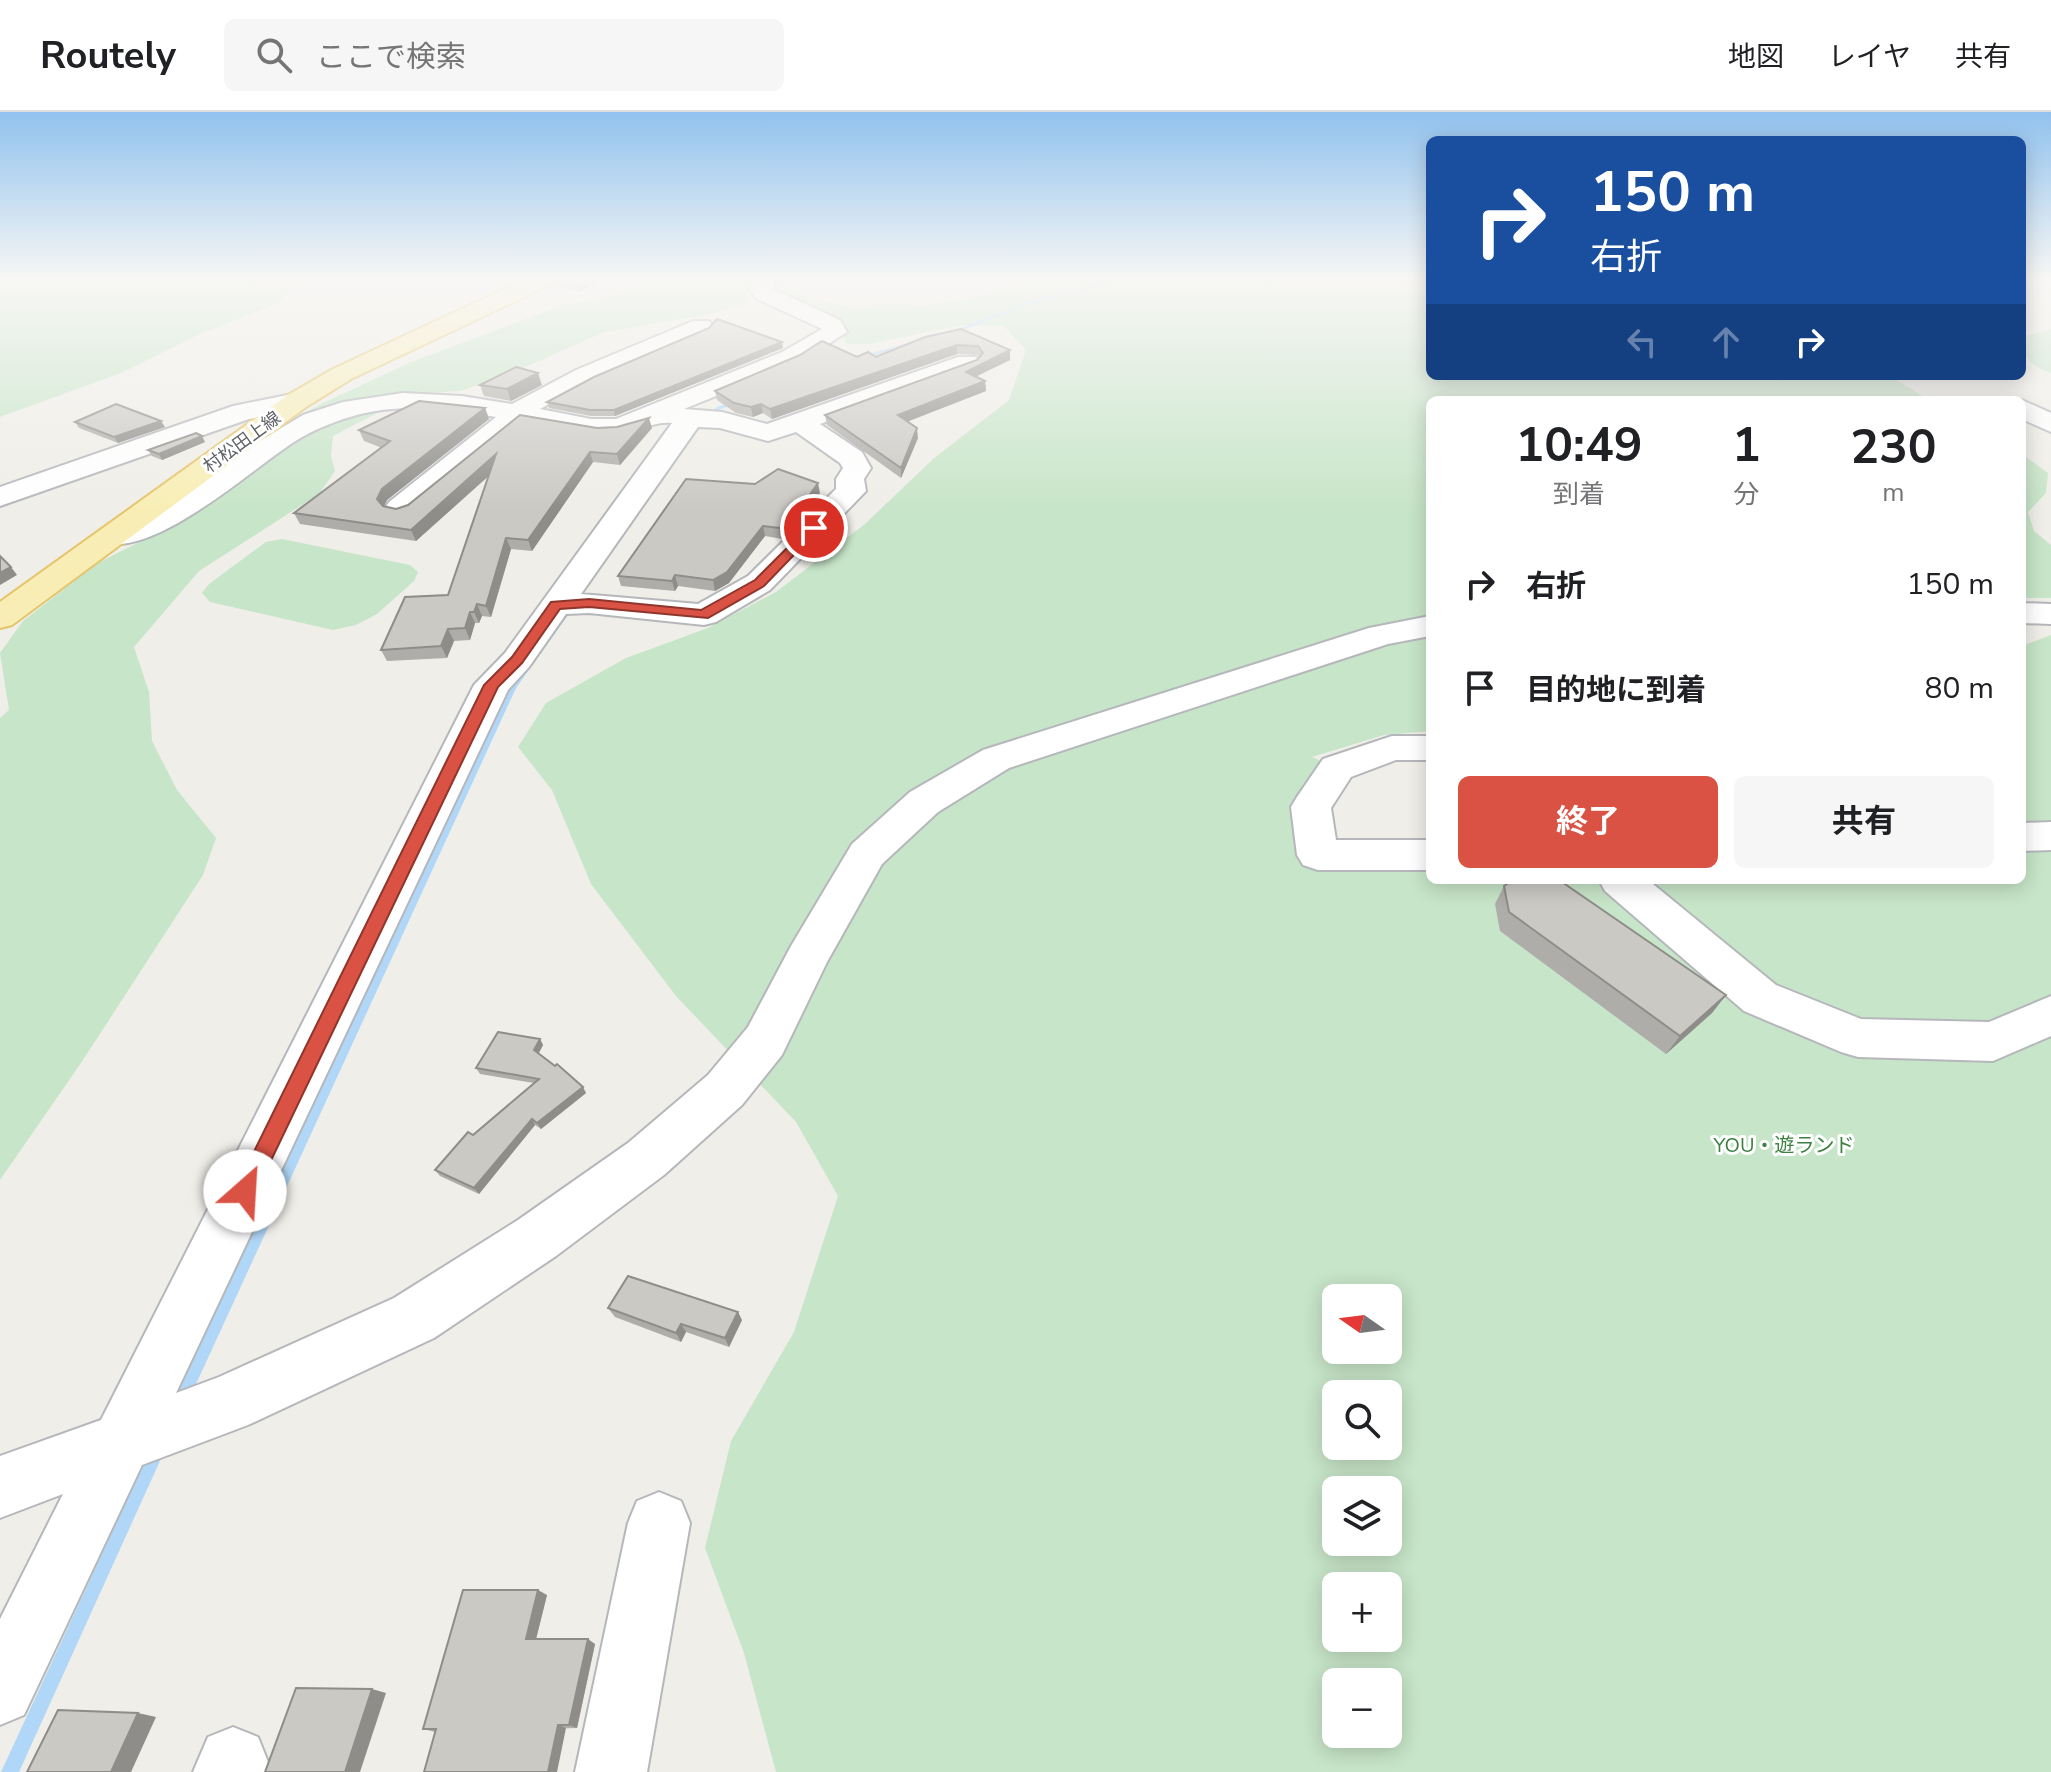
<!DOCTYPE html>
<html lang="ja">
<meta charset="utf-8">
<style>
body{margin:0;font-family:"Nunito Sans","Noto Sans JP",sans-serif;background:#f6f6f6;color:#202124;height:100vh;display:flex;flex-direction:column;font-size:30px;white-space:nowrap}
*{box-sizing:border-box;margin:0}
p{font-size:26px;color:#757577}
.icon{flex:none;width:44px;height:44px;fill:none;stroke:currentColor;stroke-width:2;stroke-linecap:round;stroke-linejoin:round}
.map{position:relative;flex:1;overflow:hidden}
.side{position:absolute;left:1426px;top:284px;width:600px;height:488px;display:flex;flex-direction:column;background:#fff;border-radius:12px;box-shadow:0 4px 20px #0003}
.side>*{flex:none}
.top-card{position:absolute;left:1426px;top:24px;width:600px;height:244px;border-radius:12px;box-shadow:0 4px 20px #0003;background:#1a4fa0;color:#fff;overflow:hidden}
.needle{width:52px;rotate:284deg}
.controls{position:absolute;left:1322px;top:1172px;display:grid;gap:16px}
.controls a{display:grid;place-items:center;width:80px;height:80px;border-radius:12px;background:#fff;box-shadow:0 4px 20px #0003;font-size:40px}
.pin{position:absolute;display:grid;place-items:center;width:68px;height:68px;color:#fff;margin:-34px;border:4px solid #fff;border-radius:50%;box-shadow:0 2px 8px #0007}
.me{position:absolute;width:88px;margin:-44px;rotate:26deg;stroke-linejoin:round;filter:drop-shadow(0 0 6px #0008)}
.turn{display:flex;align-items:center;gap:28px;height:168px;padding:0 32px;font-size:36px}
.turn .icon{width:104px;height:104px;stroke-width:2.5}
.turn b{display:block;font-size:56px;line-height:68px}
.lanes{display:flex;align-items:center;height:76px;padding:0 32px;background:#0003;justify-content:center;gap:40px;direction:ltr}
.lanes .off{opacity:.35}
.eta{display:flex;justify-content:space-evenly;align-items:center;height:136px;text-align:center}
.eta b{font-size:48px;font-weight:700;line-height:56px}
.cta{display:flex;gap:16px;margin-top:auto;padding:16px 32px}
.cta a{flex:1;height:92px;border-radius:12px;background:#da5244;color:#fff;font-size:32px;font-weight:700;line-height:92px;text-align:center}
.cta a+a{background:#f6f6f6;color:#202124}
ul{padding:0;list-style:none}
li{display:flex;align-items:center;gap:24px;height:104px;padding:0 32px}
li div{flex:1}
li b{display:block;font-size:30px}
li em{font-style:normal}
header{display:flex;align-items:center;gap:48px;box-sizing:border-box;height:112px;padding:0 40px;background:#fff;border-bottom:2px solid #e0e0e0}
header strong{font-size:38px}
nav{display:flex;gap:44px;margin-inline-start:auto;font-size:28px}
.search{width:560px;height:72px;background:#f6f6f6;display:flex;align-items:center;gap:20px;box-sizing:border-box;padding:0 28px;border-radius:12px;color:#757577;font-size:30px}
.map>svg:first-child{display:block}
.green{fill:#c7e5c8;fill-rule:evenodd}
.lines{fill:none;stroke-linecap:round;stroke-linejoin:round}
.stream{fill:#b0d7f8;fill-rule:evenodd}
.minor-casing{stroke:#b5b7bb;stroke-width:4}
.major-casing{stroke:#e5c56b;stroke-width:4}
.minor{fill:#fff;fill-rule:evenodd}
.major{fill:#f8eeb5;fill-rule:evenodd}
.wall{fill:#afada9}
.shaded-wall{fill:#8e8d89}
.building{fill:#cbc9c4;stroke:#8e8d89;stroke-width:2}
.route{fill:#da5244;stroke:#8e352c;stroke-width:2}
.labels{text-anchor:middle;stroke-width:6;stroke-linejoin:round;paint-order:stroke}
.far-street-label{font-size:18px;fill:#5f6267;stroke:#fff}
.park-label{font-size:20px;fill:#3d8041;stroke:#fff}
</style>
<header>
<strong>Routely</strong>
<div class="search"><svg class="icon" aria-label="search" viewBox="0 0 24 24"><circle cx="10" cy="10" r="6"/><path d="M15 15l6 6"/></svg>ここで検索</div>
<nav><a>地図</a><a>レイヤ</a><a>共有</a></nav>
</header>
<div class="map">
<svg width="2051" height="1660" viewBox="0 0 2051 1660">
<rect width="100%" height="100%" fill="#f0eee8"/>
<!-- green -->
<g class="green">
<polygon points="0,166 303,166 275,193 200,222 121,261 0,305"/>
<polygon points="644,166 753,166 750,169 747,191 715,201 602,221 510,262 460,279 414,282 333,324 331,344 335,359 319,382 199,459 134,535 149,580 152,629 177,678 216,726 203,763 83,948 0,1068 0,606 9,598 0,541 23,509 96,452 163,418 267,343 294,307 319,293 411,250 560,194 619,182"/>
<path d="M1032,166h398v98h460l39,24h-499v331l-46,4 -72,22 25,11 -19,86 112,1v25h592v-234l29,-11v1137h-1275l-32,-119 -39,-105 26,-107 63,-109 44,-136 -42,-74 -120,-126 -85,-112 -39,-94 -34,-43 28,-44 80,-45 82,-30 68,-36 89,-68 68,-65 76,-59 17,-50 -22,-24 -41,-1 -94,19h-21l-5,-6 3,-14 -75,-31 -2,-10 8,-4h9l-2,6 3,4 28,11 45,9 19,-5 47,2 61,-12zM1336,1186h52v52h-52zM1336,1282h52v52h-52zM1336,1378h52v52h-52zM1336,1474h52v52h-52zM1336,1570h52v52h-52z"/>
<path d="M2051,217v44c-19,-7 -29,-14 -29,-36z"/>
<polygon points="2022,342 2048,361 2046,381 2028,400 2034,419 2051,433 2051,486 2022,486"/>
<polygon points="282,427 410,453 418,460 414,469 377,502 356,513 333,518 210,490 202,481 209,472 266,430"/>
</g>
<g class="lines">
<!-- stream -->
<g class="stream">
<polygon points="1107,166 1114,166 1099,174 1040,189 952,222 947,221 1036,187 1088,174"/>
<polygon points="918,228 920,229 920,231 857,248 854,246"/>
<polygon points="740,287 742,288 742,290 721,297 708,309 703,308 717,295"/>
<polygon points="571,487 574,487 578,489 516,576 185,1296 180,1298 175,1296 173,1291 175,1286 508,576"/>
<polygon points="159,1327 164,1330 167,1335 164,1340 19,1660 1,1660 154,1330"/>
</g>
<!-- minor casing -->
<g class="minor-casing">
<g id="minor">
<path d="M754,166h22l-3,11 67,31 7,12 -47,30 -116,47 38,3 45,12 191,-67h18l4,5 -4,5 -156,57 42,28 9,16 -7,11 2,12 -96,99 -54,32 -12,3 -115,-12 -23,1 -37,53 -21,23 -332,703 43,-16 175,-79 124,-78 110,-77 80,-68 40,-48 43,-81 61,-102 58,-52 73,-42 386,-122 61,-12v20l-42,8 -379,124 -71,44 -56,52 -55,98 -45,93 -40,50 -78,70 -108,81 -122,82 -186,87 -106,40 -118,250 -24,10v-106l63,-125 -63,24v-62l101,-36 373,-735 31,-32 167,-230c-22,-2 -39,12 -61,13 -29,2 -60,-9 -88,-14l-112,92 -11,3 -11,-3 -4,-6 4,-6 107,-85c-48,-8 -100,-15 -146,0 -20,6 -39,14 -56,25 -45,29 -137,114 -191,101l-4,-7 4,-7 54,-19 96,-65 50,-30 40,-13 60,-9 59,3 50,8 64,-34 117,-49h16l4,5 -4,5 -115,49 -54,29 51,10h25l166,-67 40,-23 -65,-30 -8,-10zM698,315l22,1 48,13 28,-9 44,31 3,5 -7,11v10l-88,87 -50,28 -117,-10z"/>
<polygon points="297,281 306,283 310,289 306,295 249,307 0,394 0,375 233,294"/>
<polygon points="2022,288 2051,301 2051,320 2022,307"/>
<polygon points="2022,491 2051,492 2051,512 2022,511"/>
<polygon points="1392,624 1430,624 1430,648 1396,648 1351,665 1331,696 1336,728 1430,728 1430,758 1318,758 1303,753 1297,743 1291,695 1297,685 1323,647"/>
<polygon points="2051,710 2051,738 2022,739 2022,711"/>
<polygon points="1599,768 1648,768 1776,873 1861,907 1989,910 2051,884 2051,924 1993,949 1858,945 1841,940 1744,899 1605,779"/>
<polygon points="659,1380 681,1389 690,1411 647,1660 575,1660 628,1411 637,1389"/>
<polygon points="233,1615 258,1625 268,1650 265,1660 193,1660 208,1625"/>
</g>
</g>
<!-- major casing -->
<g class="major-casing">
<polygon id="major" points="528,166 557,166 554,171 351,267 306,295 12,513 0,516 0,490 288,283 333,257"/>
</g>
<!-- minor -->
<use href="#minor" class="minor"/>
<!-- major -->
<use href="#major" class="major"/>
</g>
<!-- wall -->
<g class="wall">
<polygon points="553,166 607,166 579,180 555,174"/>
<polygon points="961,217 1010,248 976,264 985,269 986,279 907,309 918,326 901,366 827,313 825,303 977,248 980,245 978,243 957,242 772,307 763,301 753,305 736,301 717,288 715,279 857,245 876,245"/>
<polygon points="783,236 615,304 591,304 549,296 547,290"/>
<polygon points="480,273 542,273 511,289 484,284"/>
<polygon points="485,296 489,307 387,388 384,394 396,397 408,393 597,316 652,316 620,353 593,350 532,439 511,437 491,505 482,504 479,511 475,511 470,528 454,529 447,546 387,549 381,538 448,483 489,363 416,429 300,412 294,401 382,336 364,329 359,318"/>
<polygon points="75,310 165,315 118,331 79,316"/>
<polygon points="205,330 162,348 152,344 148,338"/>
<polygon points="820,381 803,406 782,427 765,424 729,471 715,479 678,474 675,479 621,474 618,464"/>
<polygon points="1504,774 1726,883 1712,901 1666,942 1500,819 1495,792"/>
<polygon points="540,927 543,933 539,941 586,981 541,1017 535,1013 479,1082 440,1064 435,1058 473,1023 534,971 480,962 476,956"/>
<polygon points="608,1196 742,1208 729,1235 686,1220 681,1230 615,1205"/>
<polygon points="547,1483 536,1527 595,1532 577,1616 435,1620 423,1617"/>
</g>
<!-- shaded-wall -->
<g class="shaded-wall">
<polygon points="587,166 607,166 579,180 576,171"/>
<polygon points="782,230 783,236 615,304 614,298"/>
<polygon points="957,233 957,242 772,307 770,297"/>
<polygon points="1010,238 1010,248 967,269 966,260"/>
<polygon points="538,261 542,273 511,289 507,277"/>
<polygon points="985,269 986,279 899,313 898,303"/>
<polygon points="761,292 763,301 753,305 751,295"/>
<polygon points="485,296 489,307 387,388 382,398 377,387 382,377"/>
<polygon points="649,306 652,316 620,353 617,342"/>
<polygon points="161,309 165,315 118,331 114,325"/>
<polygon points="917,316 918,326 901,366 901,356"/>
<polygon points="202,324 205,330 162,348 159,342"/>
<polygon points="590,340 593,350 532,439 528,428"/>
<polygon points="496,342 501,353 416,429 411,418"/>
<polygon points="818,371 820,381 803,406 782,427 780,416"/>
<polygon points="763,414 765,424 729,471 715,479 713,468"/>
<polygon points="506,426 511,437 491,505 486,494"/>
<polygon points="11,455 17,463 0,473 0,461"/>
<polygon points="675,463 678,474 675,479 672,469"/>
<polygon points="477,492 482,504 479,511 474,500"/>
<polygon points="470,500 475,511 470,528 465,516"/>
<polygon points="448,517 454,529 447,546 441,534"/>
<polygon points="1726,883 1712,901 1666,942 1680,924"/>
<polygon points="540,927 543,933 537,944 534,938"/>
<polygon points="583,975 586,981 541,1017 537,1011"/>
<polygon points="532,1007 535,1013 479,1082 474,1076"/>
<polygon points="738,1200 742,1208 729,1235 725,1226"/>
<polygon points="681,1212 686,1220 681,1230 676,1221"/>
<polygon points="538,1478 547,1483 535,1531 526,1527"/>
<polygon points="588,1527 595,1532 577,1616 569,1613"/>
<polygon points="372,1577 386,1581 360,1660 345,1660"/>
<polygon points="138,1601 156,1605 131,1660 111,1660"/>
<polygon points="558,1613 566,1616 557,1660 548,1660"/>
</g>
<!-- building -->
<g class="building">
<polygon points="557,166 587,166 576,171"/>
<polygon points="717,207 782,230 614,298 590,298 547,290 594,265 709,216"/>
<polygon points="961,217 1010,238 966,260 985,269 898,303 917,316 901,356 825,303 977,248 983,241 978,234 957,233 770,297 761,292 751,295 734,291 715,279 800,243 822,229 857,245 868,240 876,245 925,225"/>
<polygon points="516,255 538,261 507,277 480,273"/>
<polygon points="419,289 485,296 382,377 377,387 383,394 396,397 408,393 520,303 597,316 617,315 649,306 617,342 590,340 528,428 506,426 486,494 477,492 474,500 470,500 465,516 448,517 441,534 381,538 405,485 448,483 496,342 411,418 294,401 390,329 359,318"/>
<polygon points="116,292 161,309 114,325 75,310"/>
<polygon points="196,321 202,324 159,342 148,338"/>
<polygon points="778,357 818,371 801,395 780,416 763,414 727,460 713,468 675,463 672,469 618,464 686,367 755,372"/>
<polygon points="0,444 11,455 0,461"/>
<polygon points="1513,768 1559,768 1726,883 1680,924 1509,800 1504,774"/>
<polygon points="498,920 540,927 534,938 555,954 557,952 583,975 537,1011 532,1007 474,1076 435,1058 468,1020 473,1023 539,967 476,956"/>
<polygon points="628,1164 738,1200 725,1226 681,1212 676,1221 608,1196"/>
<polygon points="463,1478 538,1478 526,1527 588,1527 569,1613 558,1613 548,1660 424,1660 436,1617 423,1617"/>
<polygon points="296,1576 372,1577 345,1660 265,1660"/>
<polygon points="58,1598 138,1601 111,1660 27,1660"/>
</g>
<!-- sky -->
<linearGradient id="sky" x2="0" y2="1"><stop stop-color="#91c2ee"/><stop offset="0.42" stop-color="#f8f7f5"/><stop offset="1" stop-color="#f8f7f5" stop-opacity="0"/></linearGradient>
<rect width="2051" height="398" fill="url(#sky)"/>
<!-- route -->
<polygon class="route" points="810,413 820,416 764,474 708,506 589,495 560,497 522,551 498,575 253,1086 245,1089 238,1086 234,1079 238,1072 484,573 512,545 551,490 589,487 701,498 755,468"/>
<g class="labels">
<!-- far-street labels -->
<g class="far-street-label">
<text transform="translate(242 330) rotate(-36)" y="6">村松田上線</text>
</g>
<!-- park labels -->
<g class="park-label">
<text x="1784" y="1040">YOU・遊ランド</text>
</g>
</g>
</svg>
<div class="controls">
<a><svg class="needle" viewBox="-14 -14 28 28"><path d="M0-13l5 13h-10z" fill="#e53935"/><path d="M0 13l5-13h-10z" fill="#757577"/></svg></a>
<a><svg class="icon" aria-label="search" viewBox="0 0 24 24"><circle cx="10" cy="10" r="6"/><path d="M15 15l6 6"/></svg></a>
<a><svg class="icon" aria-label="layers" viewBox="0 0 24 24"><path d="M12 4l9 5-9 5-9-5zM3 14l9 5 9-5"/></svg></a>
<a>+</a>
<a>−</a>
</div>
<div class="pin" style="left:814px;top:416px;background:#d93025"><svg class="icon" aria-label="arrive" viewBox="0 0 24 24"><path d="M6 21V4h12l-3 4 3 4H6"/></svg></div>
<svg class="me" style="left:245px;top:1079px" viewBox="-20 -20 40 40"><circle r="19" fill="#fff"/><path d="M0-13L10 11 0 6-10 11z" fill="#da5244"/></svg>
<div class="top-card">
<div class="turn"><svg class="icon" aria-label="right" viewBox="0 0 24 24"><path d="M7 20v-9h11M14 6l5 5-5 5"/></svg><div><b>150 m</b>右折</div></div>
<div class="lanes"><svg class="icon off" aria-label="left" viewBox="0 0 24 24"><path d="M17 20v-9H6M10 6l-5 5 5 5"/></svg><svg class="icon off" aria-label="ahead" viewBox="0 0 24 24"><path d="M12 20V5M6 11l6-6 6 6"/></svg><svg class="icon" aria-label="right" viewBox="0 0 24 24"><path d="M7 20v-9h11M14 6l5 5-5 5"/></svg></div>
</div>
<section class="side">
<div class="eta">
<div><b>10:49</b><p>到着</p></div>
<div><b>1</b><p>分</p></div>
<div><b>230</b><p>m</p></div>
</div>
<ul>
<li><svg class="icon" aria-label="right" viewBox="0 0 24 24"><path d="M7 20v-9h11M14 6l5 5-5 5"/></svg><div><b>右折</b></div><em>150 m</em></li>
<li><svg class="icon" aria-label="arrive" viewBox="0 0 24 24"><path d="M6 21V4h12l-3 4 3 4H6"/></svg><div><b>目的地に到着</b></div><em>80 m</em></li>
</ul>
<div class="cta"><a>終了</a><a>共有</a></div>
</section>
</div>
